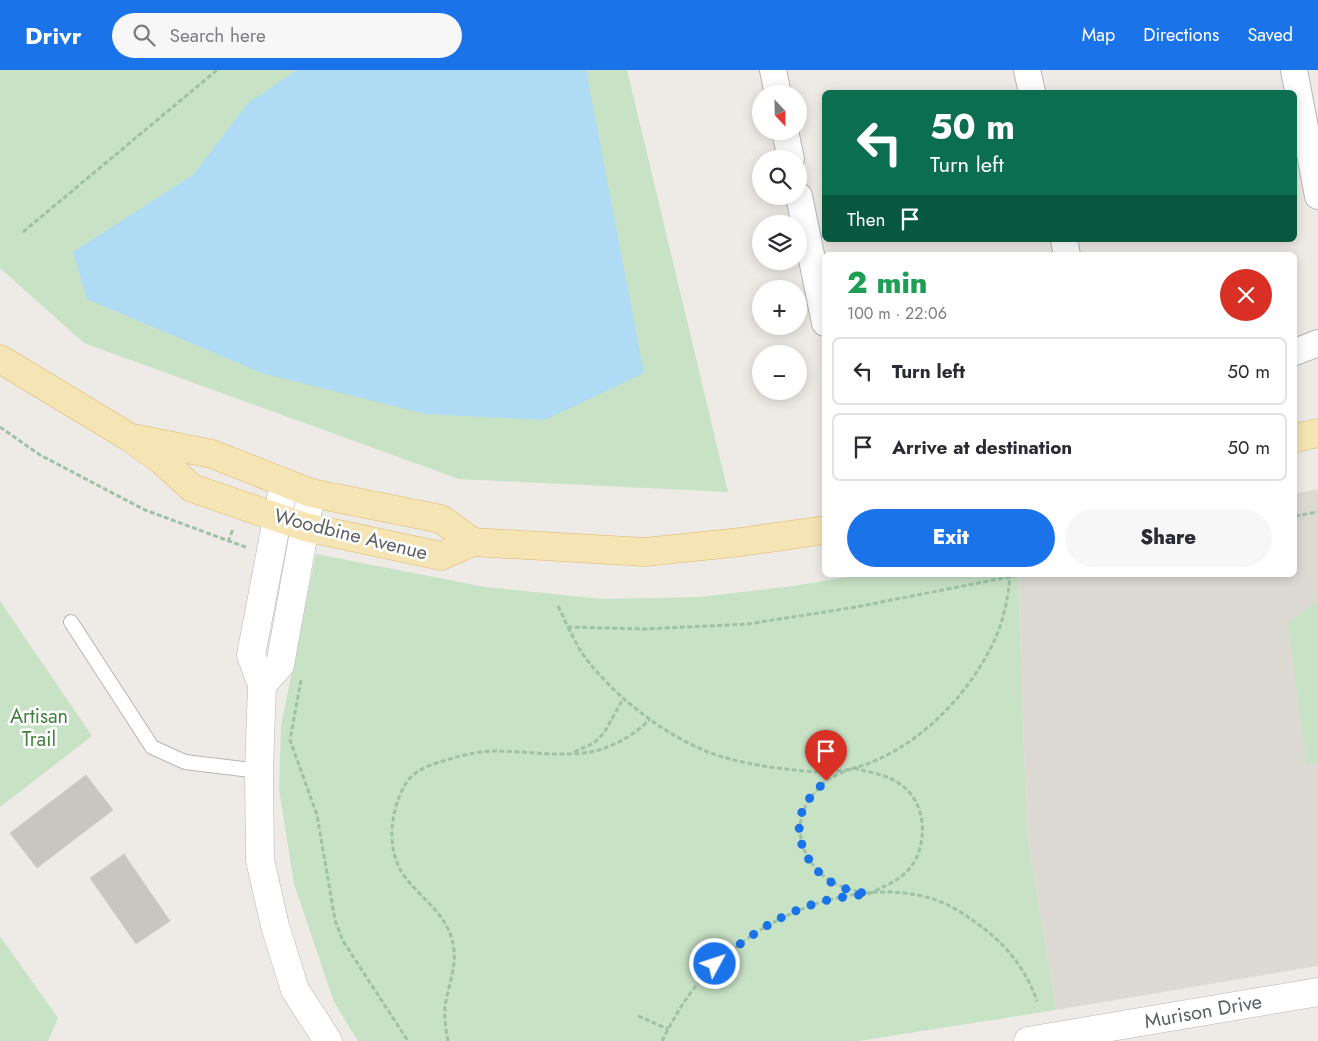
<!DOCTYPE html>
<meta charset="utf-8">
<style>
body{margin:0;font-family:Jost,sans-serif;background:#f7f7f7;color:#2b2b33;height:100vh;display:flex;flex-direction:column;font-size:19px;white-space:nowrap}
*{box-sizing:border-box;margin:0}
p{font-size:16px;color:#7c7c81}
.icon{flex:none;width:28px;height:28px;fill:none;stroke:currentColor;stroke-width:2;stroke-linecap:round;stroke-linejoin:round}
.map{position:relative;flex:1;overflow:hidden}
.side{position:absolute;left:822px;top:182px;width:475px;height:325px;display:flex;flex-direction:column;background:#fff;border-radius:8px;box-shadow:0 2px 12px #0003}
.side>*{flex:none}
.banner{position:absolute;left:822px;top:20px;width:475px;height:152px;border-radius:8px;box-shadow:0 2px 12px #0003;background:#0b6e4f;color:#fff;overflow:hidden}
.needle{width:32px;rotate:158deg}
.fabs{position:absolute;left:752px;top:15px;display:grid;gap:10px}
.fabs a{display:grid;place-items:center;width:55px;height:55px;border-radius:50%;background:#fff;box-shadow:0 2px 12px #0003;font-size:25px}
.pin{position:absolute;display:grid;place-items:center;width:42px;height:42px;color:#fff;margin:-51px -21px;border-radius:50% 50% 50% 0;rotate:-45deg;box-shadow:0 0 5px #0007}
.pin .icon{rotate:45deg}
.me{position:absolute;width:55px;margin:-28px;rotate:50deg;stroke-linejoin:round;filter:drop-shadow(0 0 4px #0008)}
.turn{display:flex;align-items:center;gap:18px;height:105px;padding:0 25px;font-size:22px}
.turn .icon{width:65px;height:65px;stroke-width:2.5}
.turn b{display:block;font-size:35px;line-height:42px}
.then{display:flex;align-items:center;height:48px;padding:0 25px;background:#0003;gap:10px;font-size:19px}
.round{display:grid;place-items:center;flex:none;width:52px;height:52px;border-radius:26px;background:#f7f7f7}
.headline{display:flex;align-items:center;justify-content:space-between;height:85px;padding:0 25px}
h1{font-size:30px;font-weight:800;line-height:38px;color:#1e9e55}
.button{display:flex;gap:10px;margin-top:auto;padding:10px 25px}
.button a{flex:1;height:58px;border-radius:30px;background:#1a73e8;color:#fff;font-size:20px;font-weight:800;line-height:58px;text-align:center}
.button a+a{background:#f7f7f7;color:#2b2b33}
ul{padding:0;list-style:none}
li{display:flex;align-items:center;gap:15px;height:68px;margin:0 10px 8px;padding:0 15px;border:2px solid #e1e1e2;border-radius:8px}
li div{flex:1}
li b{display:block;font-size:19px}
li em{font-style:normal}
header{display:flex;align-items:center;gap:30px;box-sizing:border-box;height:70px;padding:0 25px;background:#1a73e8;color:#fff}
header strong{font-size:24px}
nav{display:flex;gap:28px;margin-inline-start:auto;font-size:18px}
.search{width:350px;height:45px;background:#f7f7f7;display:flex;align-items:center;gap:12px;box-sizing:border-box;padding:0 18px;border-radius:28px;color:#7c7c81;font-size:19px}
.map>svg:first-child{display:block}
.education{fill:#dddad4}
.green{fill:#c8e2c6}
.water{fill:#afdcf4}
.building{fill:#c9c6c2;stroke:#d2cdc5}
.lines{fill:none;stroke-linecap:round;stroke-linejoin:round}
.lane-casing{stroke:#b3b6b9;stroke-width:16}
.street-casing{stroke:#b3b6b9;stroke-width:28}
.secondary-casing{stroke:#b2b5b9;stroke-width:29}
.primary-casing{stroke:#e0b66d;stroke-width:29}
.path{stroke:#9fc2a7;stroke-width:3;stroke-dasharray:5 2.5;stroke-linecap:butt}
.lane{stroke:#fff;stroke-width:14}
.street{stroke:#fff;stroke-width:26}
.secondary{stroke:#fff;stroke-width:28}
.primary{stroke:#f5e5b4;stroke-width:28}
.route{stroke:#1a73e8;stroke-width:9;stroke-dasharray:0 16.2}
.labels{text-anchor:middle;stroke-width:5;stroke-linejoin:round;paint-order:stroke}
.street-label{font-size:20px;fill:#5d6164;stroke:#fff}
.park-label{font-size:20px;fill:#438040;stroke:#fff}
</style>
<header>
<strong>Drivr</strong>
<div class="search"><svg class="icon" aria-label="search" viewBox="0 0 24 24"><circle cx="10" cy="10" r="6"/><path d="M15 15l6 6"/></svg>Search here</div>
<nav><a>Map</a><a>Directions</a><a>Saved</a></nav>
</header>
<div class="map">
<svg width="1318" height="971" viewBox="0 0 1318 971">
<rect width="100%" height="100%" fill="#eeebe6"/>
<!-- education -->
<polygon class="education" points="1318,419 1318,896 1056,940 1027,766 1018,505 1295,505 1295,424"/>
<!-- green -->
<g class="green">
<polygon points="0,0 627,0 728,422 459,409 84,273 0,198"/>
<polygon points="316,484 485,517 602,529 700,527 793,516 861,505 1018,505 1027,766 1056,940 859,971 358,971 334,932 294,814 279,719 281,656"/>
<polygon points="1318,529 1318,693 1307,695 1288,554"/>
<polygon points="0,531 92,666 0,737"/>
<polygon points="0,866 58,948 48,971 0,971"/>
</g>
<!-- water -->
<polygon class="water" points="297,0 586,0 644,303 545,350 426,344 262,303 87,229 73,182 193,105 248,33"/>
<!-- building -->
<g class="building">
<polygon points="86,705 113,740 37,798 10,763"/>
<polygon points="124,784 170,851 136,874 90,808"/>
</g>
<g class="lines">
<!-- lane casing -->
<g class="lane-casing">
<polyline id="lane" points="71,552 152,677 185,692 259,701"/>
</g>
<!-- street casing -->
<g class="street-casing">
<g id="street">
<polyline points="773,0 778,24"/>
<polyline points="1027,0 1032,22"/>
<polyline points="1294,0 1318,126"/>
<polyline points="785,61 791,89"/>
<polyline points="799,126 825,253"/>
<polyline points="1064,170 1067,185"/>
<polyline points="1295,282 1318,273"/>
</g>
</g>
<!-- secondary casing -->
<g class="secondary-casing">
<g id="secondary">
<polyline points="284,413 251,585 262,615 259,701 260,790 275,856 295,920 328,971"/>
<polyline points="262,615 280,595 311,423"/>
<polyline points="1028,971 1318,922"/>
</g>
</g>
<!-- primary casing -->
<g class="primary-casing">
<g id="primary">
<polyline points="0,289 129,367 160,389 192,418 305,457 441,486 473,472 645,482 741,472 825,460"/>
<polyline points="1295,368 1318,363"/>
<polyline points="138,369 212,384 311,423 441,449 473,472"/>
</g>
</g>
<!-- path -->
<g class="path">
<polyline points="23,162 217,0"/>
<polyline points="0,357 40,385 145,440 248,478"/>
<polyline points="1295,446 1318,442"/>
<polyline points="228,472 233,459"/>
<polyline points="558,536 568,557 646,559 748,554 856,537 1019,505"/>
<path d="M568,557c4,8 8,16 12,23 29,44 93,93 143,107 21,6 42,10 63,12 22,3 47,5 68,-1 63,-17 120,-77 144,-136 7,-18 10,-36 12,-55"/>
<polyline points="301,610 290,670 317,745 335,850 343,871 408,971"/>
<polyline points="574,682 594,673 604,663 623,629"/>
<path d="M854,698c14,4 30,6 43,14 27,16 31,51 19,77 -7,13 -18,21 -31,27 -5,2 -12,7 -17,8 -5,0 -11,-3 -15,-4 -47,-11 -72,-64 -35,-101 2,-3 5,-6 8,-8 8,-6 19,-9 28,-13z"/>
<polyline points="638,946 668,959"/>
<path d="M448,971c-2,-10 -4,-24 -3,-34 2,-18 11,-37 9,-56 -3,-35 -30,-49 -49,-74 -20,-27 -15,-67 1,-94 7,-11 22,-18 34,-21 18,-6 38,-11 56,-11 32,0 67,7 99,0 20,-5 41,-17 55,-32"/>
<path d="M662,971c14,-28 31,-56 54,-77 56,-53 147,-90 223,-63 13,5 25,13 36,21 29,20 50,45 62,79"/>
</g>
<!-- lane -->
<use href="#lane" class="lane"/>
<!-- street -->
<use href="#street" class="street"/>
<!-- secondary -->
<use href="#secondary" class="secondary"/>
<!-- primary -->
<use href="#primary" class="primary"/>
</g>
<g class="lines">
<!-- route -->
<path class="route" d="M715,894c30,-25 61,-48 99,-60 17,-6 36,-8 54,-10 -9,-2 -18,-3 -27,-7 -27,-10 -50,-46 -39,-75 5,-13 14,-22 24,-31"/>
</g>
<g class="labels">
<!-- street labels -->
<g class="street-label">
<text transform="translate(351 464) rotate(14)" y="7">Woodbine Avenue</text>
<text transform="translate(1203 941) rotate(-10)" y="7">Murison Drive</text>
</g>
<!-- park labels -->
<g class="park-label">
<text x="39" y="653">Artisan<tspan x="39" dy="23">Trail</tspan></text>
</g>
</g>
</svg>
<div class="fabs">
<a><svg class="needle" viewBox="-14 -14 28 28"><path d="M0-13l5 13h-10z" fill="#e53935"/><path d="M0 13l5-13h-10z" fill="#7c7c81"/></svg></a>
<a><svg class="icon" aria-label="search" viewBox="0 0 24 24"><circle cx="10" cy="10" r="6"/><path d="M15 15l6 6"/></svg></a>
<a><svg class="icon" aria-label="layers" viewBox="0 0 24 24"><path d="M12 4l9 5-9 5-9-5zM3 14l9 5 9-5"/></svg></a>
<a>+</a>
<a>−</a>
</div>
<div class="pin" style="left:826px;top:711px;background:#d93025"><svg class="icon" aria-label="arrive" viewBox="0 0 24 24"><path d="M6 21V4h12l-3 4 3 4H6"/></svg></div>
<svg class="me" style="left:715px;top:894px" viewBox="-20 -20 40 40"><circle r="17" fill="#1a73e8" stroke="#fff" stroke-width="3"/><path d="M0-11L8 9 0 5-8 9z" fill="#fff"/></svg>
<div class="banner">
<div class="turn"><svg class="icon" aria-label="left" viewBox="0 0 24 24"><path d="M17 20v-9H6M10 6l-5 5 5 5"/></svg><div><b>50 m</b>Turn left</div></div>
<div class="then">Then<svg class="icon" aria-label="arrive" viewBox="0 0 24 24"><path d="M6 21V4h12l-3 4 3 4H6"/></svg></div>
</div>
<section class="side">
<div class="headline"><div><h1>2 min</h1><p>100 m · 22:06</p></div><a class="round" style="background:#d93025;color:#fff"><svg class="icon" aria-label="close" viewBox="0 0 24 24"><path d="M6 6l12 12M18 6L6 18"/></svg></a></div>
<ul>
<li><svg class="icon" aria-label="left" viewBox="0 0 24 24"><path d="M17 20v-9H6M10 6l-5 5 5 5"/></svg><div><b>Turn left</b></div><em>50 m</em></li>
<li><svg class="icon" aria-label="arrive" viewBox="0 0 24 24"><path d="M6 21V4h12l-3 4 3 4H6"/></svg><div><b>Arrive at destination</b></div><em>50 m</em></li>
</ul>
<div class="button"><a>Exit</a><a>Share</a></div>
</section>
</div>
